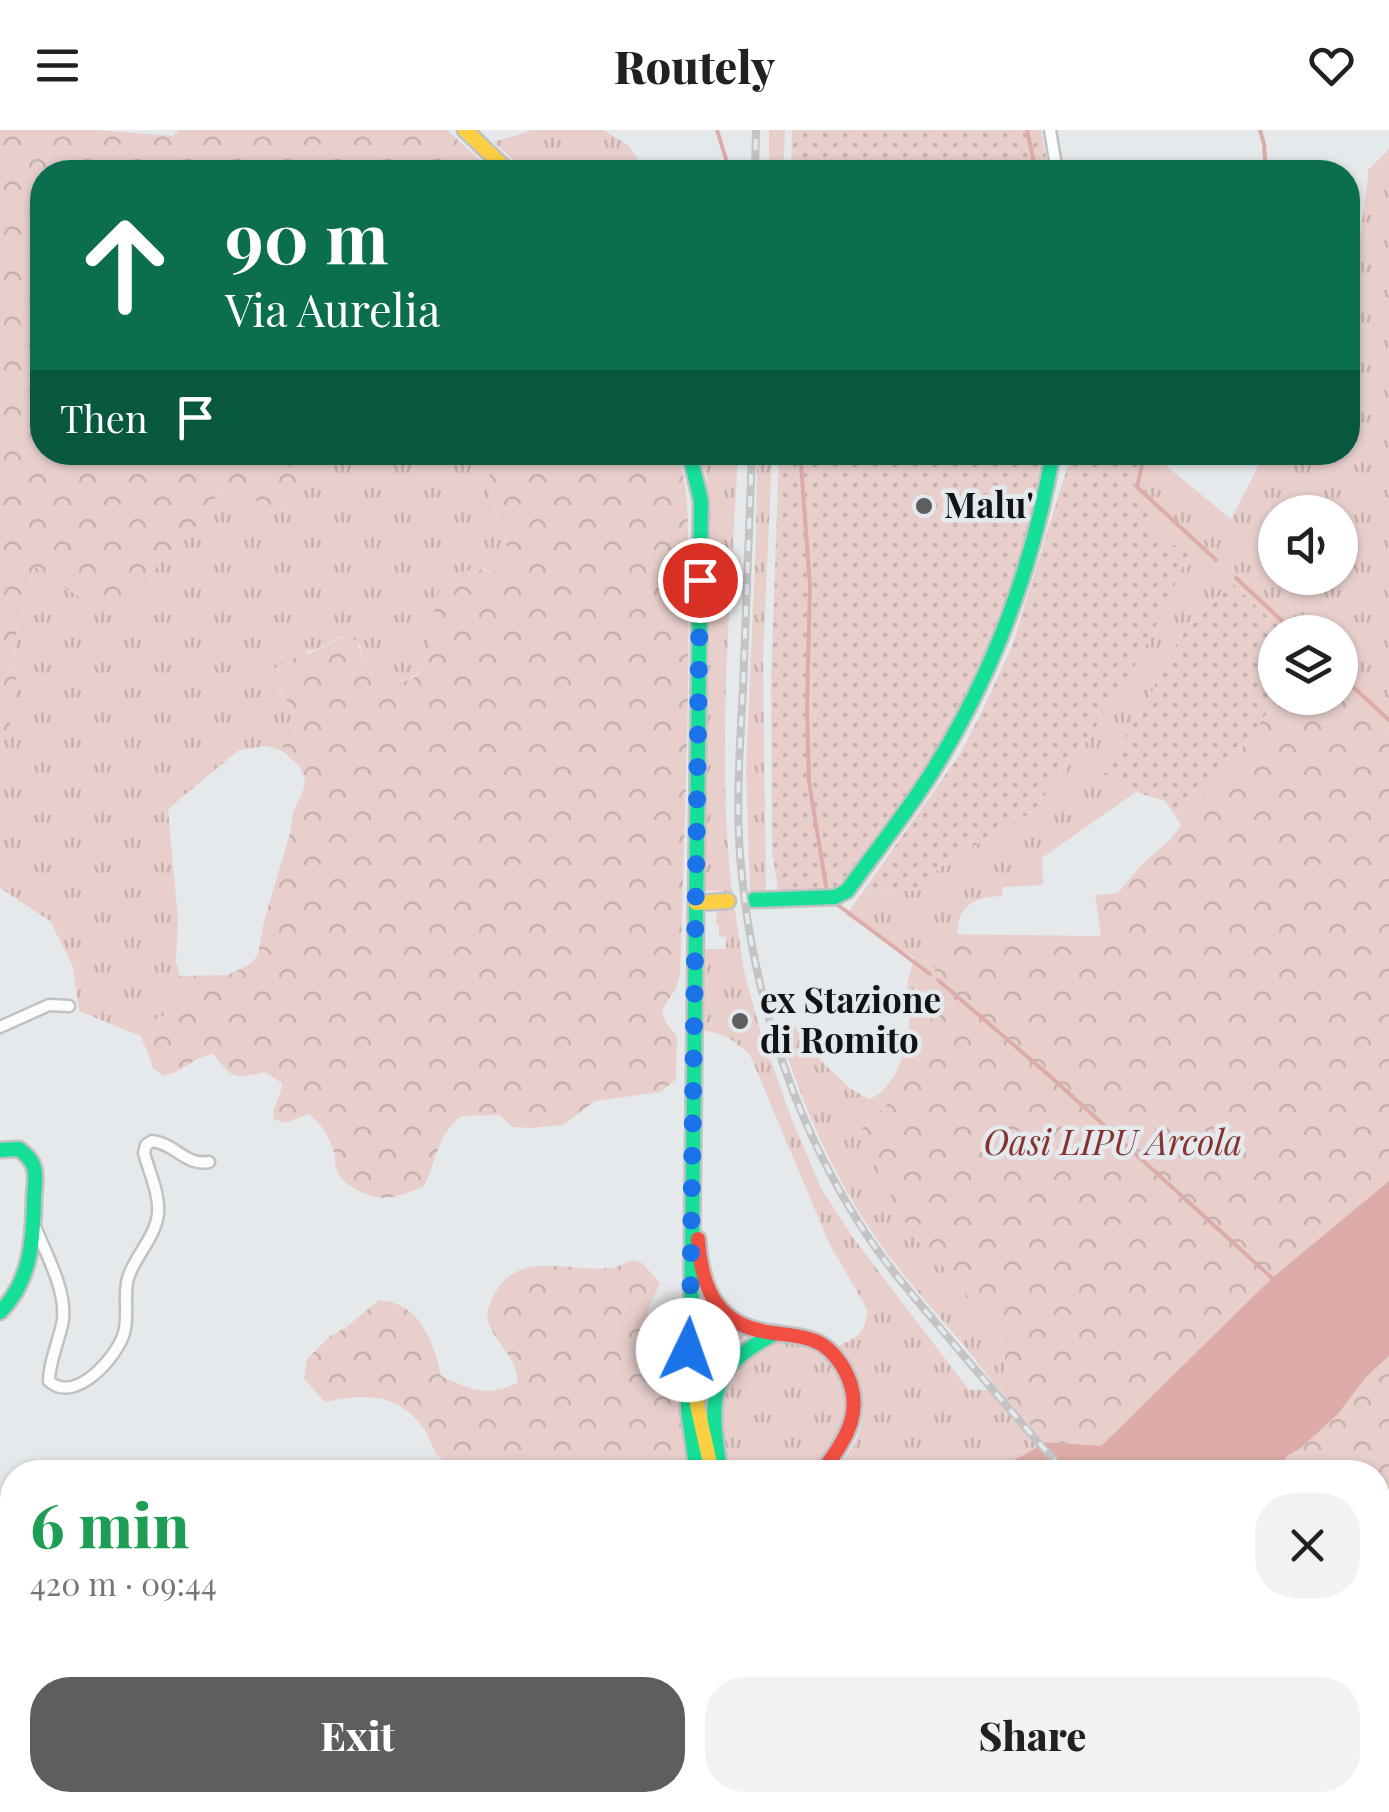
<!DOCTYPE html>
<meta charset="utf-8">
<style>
body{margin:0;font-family:"Playfair Display",serif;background:#f2f2f2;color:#202124;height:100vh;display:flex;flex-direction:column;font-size:38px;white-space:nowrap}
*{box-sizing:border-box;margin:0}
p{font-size:32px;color:#757577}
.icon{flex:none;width:55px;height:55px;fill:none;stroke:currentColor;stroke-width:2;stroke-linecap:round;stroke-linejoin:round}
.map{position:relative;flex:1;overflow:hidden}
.sheet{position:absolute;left:0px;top:1330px;width:1390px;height:352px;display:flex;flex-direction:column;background:#fff;border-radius:40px 40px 0 0;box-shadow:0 2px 8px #0004}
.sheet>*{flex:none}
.hud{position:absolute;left:30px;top:30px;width:1330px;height:305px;border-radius:40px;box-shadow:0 2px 8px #0004;background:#0b6e4f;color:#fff;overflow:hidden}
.controls{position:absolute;left:1258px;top:365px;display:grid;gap:20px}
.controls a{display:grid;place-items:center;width:100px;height:100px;border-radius:50%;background:#fff;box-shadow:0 2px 8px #0004;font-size:50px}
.pin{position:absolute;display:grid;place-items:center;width:85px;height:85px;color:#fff;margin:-42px;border:5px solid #fff;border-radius:50%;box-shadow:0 2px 10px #0007}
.me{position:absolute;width:110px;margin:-55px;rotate:3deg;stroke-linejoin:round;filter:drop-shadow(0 0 8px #0008)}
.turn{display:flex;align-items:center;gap:35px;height:210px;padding:0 30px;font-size:45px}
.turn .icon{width:130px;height:130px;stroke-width:2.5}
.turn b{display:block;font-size:70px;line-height:85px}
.then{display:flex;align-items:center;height:95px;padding:0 30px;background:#0003;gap:20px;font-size:38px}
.round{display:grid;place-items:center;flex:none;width:105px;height:105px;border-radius:40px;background:#f2f2f2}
.overview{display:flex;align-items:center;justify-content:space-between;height:170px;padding:0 30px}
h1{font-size:60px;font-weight:800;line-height:75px;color:#1e9e55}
.primary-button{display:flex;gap:20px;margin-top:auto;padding:20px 30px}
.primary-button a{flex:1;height:115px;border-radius:40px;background:#5c5e5f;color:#fff;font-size:40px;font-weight:800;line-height:115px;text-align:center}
.primary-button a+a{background:#f2f2f2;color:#202124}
header{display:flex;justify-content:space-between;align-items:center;height:130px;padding:0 30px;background:#fff;font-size:45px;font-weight:800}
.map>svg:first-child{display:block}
.grass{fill:url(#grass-tufts);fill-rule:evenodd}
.forest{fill:url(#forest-crowns)}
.park{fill:url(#park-dots)}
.water{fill:#ddaca8}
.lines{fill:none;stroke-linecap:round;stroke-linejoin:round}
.stream{stroke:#ddaca8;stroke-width:4}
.street-casing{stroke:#bfc1c2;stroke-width:15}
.fast-casing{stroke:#bfc1c2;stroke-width:19}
.slow-casing{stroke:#bfc1c2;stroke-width:19}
.jam-casing{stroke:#bfc1c2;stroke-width:19}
.street{stroke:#fbfcfc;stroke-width:10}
.fast{stroke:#16e098;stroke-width:14}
.slow{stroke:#ffcf43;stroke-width:14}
.jam{stroke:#f24e42;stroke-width:14}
.rail-casing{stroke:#c4c4c5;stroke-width:8}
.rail{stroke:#e4e9ed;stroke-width:4;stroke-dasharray:11;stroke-linecap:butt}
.route{stroke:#1a73e8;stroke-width:18;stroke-dasharray:0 32.4}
.poi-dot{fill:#5c5e5f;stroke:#e4e9ed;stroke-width:4}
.labels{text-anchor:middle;stroke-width:9;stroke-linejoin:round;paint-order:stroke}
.poi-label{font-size:35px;font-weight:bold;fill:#111314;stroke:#e4e9ed;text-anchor:start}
.park-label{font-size:35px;font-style:italic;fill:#87322e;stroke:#e4e9ed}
</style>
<header><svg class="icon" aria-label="menu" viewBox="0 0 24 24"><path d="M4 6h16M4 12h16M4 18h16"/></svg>Routely<svg class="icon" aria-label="heart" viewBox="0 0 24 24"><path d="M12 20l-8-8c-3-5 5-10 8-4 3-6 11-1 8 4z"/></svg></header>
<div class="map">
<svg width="1389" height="1682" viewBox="0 0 1389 1682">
<defs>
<pattern id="grass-tufts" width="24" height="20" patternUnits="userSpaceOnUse" patternTransform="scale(2.5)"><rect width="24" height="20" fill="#e8cfcc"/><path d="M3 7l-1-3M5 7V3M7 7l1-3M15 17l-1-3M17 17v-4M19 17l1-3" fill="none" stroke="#c6b1ae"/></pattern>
<pattern id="forest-crowns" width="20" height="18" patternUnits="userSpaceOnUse" patternTransform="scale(2.5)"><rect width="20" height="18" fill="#e8cfcc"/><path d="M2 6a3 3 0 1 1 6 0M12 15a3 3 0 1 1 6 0" fill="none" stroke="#c6b1ae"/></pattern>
<pattern id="park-dots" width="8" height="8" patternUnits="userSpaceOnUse" patternTransform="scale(2.5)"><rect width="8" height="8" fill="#e8cfcc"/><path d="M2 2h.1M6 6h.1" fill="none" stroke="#c6b1ae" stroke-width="1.8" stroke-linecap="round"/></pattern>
</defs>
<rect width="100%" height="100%" fill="#e6e9eb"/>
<!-- grass -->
<g class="grass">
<polygon points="533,0 604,0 629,16 646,42 526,42 494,12"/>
<polygon points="769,0 785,0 783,42 769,42"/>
<path d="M1389,19v585l-49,-46v-56h-56l-52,-49 -48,48 -17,29 -23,48 -43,65 35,19 -94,66 1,27 -40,2 -1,9c-26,1 -44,8 -45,38h-20c-3,55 1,105 -34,152 -12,17 -30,31 -44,45l56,107 29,29 58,71 3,21 -1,26 -5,5 47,52 -33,19 -5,11h-175c6,-8 14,-16 20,-26 19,-34 5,-70 -15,-100 11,-5 23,-9 27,-22 1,-4 1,-9 3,-13l-39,-68 -79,-188c-17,-16 -26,-21 -49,-25l2,-81h23v-12l-7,-1v-11h-3l1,-19 17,-2 10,67 16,59 32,90 29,68 33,51 115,151h29c-34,-49 -81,-95 -117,-145 -47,-66 -78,-139 -103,-216l34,-4 8,35 31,29 18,10c26,-9 39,-51 40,-76 1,-11 -2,-22 -2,-33 0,-10 5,-22 7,-32l-68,-43 18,-25 49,1 40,-34 67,-36 15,-13 51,-67 40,-59 18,-153 -10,-41 9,-35h24l-2,12 66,54 34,-66 83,-1v-163l7,-14 14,-106zM1275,382h65v66h-65z"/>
<path d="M280,323h197l12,21 2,23 13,35 4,22 -1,11 -10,7 -14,-3 -55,88c-7,26 -42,35 -59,12 -6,-7 -7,-16 -9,-24l-19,-9 -22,13 -11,2 -29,40c13,16 21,23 15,44l-11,7v9l-17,-5 -27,4 -71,59 10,110 -2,43 4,14 -8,9 -1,25 -10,8 -23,7 2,11 -61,-25 -6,-44 -23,-46 -50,-33v-154l6,-1 10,-54 -2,-35 20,-78 64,43 49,-20 13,-32 15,-10 31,-31 13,-26 52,13 14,6 10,-33z"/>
<path d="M699,323h39c-7,145 -22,295 -6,440l-27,-3 5,-330 -3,-81z"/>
<polygon points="772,323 763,531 766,761 750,762 746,639 756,407 757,323"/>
<path d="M702,1161l46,42c-22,19 -30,31 -40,58l-5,-2 -7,-97z"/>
<path d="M790,1210c39,7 70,52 53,92 -5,14 -18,28 -27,40h-88c-3,-10 -6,-20 -8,-30 -10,-50 16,-100 70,-102z"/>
<polygon points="579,1670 812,1670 818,1682 569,1682"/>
</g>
<!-- forest -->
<g class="forest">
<path d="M0,0h97l76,6 6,-6h268l46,42h-451v280l238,1 15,23 5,33c-23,1 -56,-13 -81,-19l-13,26 -31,31 -15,10 -13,32 -12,16 -37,5 -64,-44 -20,78 2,35 -5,41 -5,14h-6z"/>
<path d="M477,323h200c15,40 10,88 11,130 2,123 -4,247 -7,371 -1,11 0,25 -6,36 -5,8 -10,13 -13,23l6,13 9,10 -1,43 -15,13 -66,9 -32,24 -32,3 -18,-1 -14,-12 -38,1c-26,22 -23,43 -37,70 -27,11 -40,18 -67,4 -9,-5 -19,-12 -21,-23 -2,-5 0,-10 -2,-15 -4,-14 -14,-31 -26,-38l-22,9 -13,-4c0,-15 8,-22 9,-36l-18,-11c-33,7 -30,7 -51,-18 -18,2 -30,18 -49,22l-11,-8c-4,-15 -12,-28 -16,-43l24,-7 10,-8 1,-25 8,-9 48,-1 24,-12 6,-9 6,-33 27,-91 2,-18 10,-21 2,-11 -5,-13 -17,-16v-10l11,-6c9,-33 -21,-36 -19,-67 14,-10 31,-13 47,-20 11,-6 18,-12 31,-14 7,11 8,25 16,35 7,9 16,13 27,13 52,0 24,-75 50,-101 14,-14 34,-12 51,-9l10,-7 1,-11 -4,-22 -13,-35 -2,-23z"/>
<path d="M1340,558l49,46v447l-117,97 -171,168 -55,-4 -47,-52 5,-5 1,-26 -3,-21 -58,-71 -29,-29 -17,-27 -39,-80c14,-14 32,-28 44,-45 35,-47 31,-97 33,-152l165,2 -6,-41 23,-2 24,-29 27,-23 12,-16 -6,-10 33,-24 19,-22 51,-71h62z"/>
<path d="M632,1130l10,3 18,20c-6,15 -19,34 -10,50 5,10 9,12 9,24l26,17 12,98h-230c-9,-4 -20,-9 -28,-15 -7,-7 -9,-19 -15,-28 -25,-36 -60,-36 -99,-27l-21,-23 3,-20 23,-23 15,-8 34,-28c10,1 22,4 30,11 18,14 28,43 32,65 29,13 45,22 76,7 2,-25 -23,-40 -29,-62 -2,-7 1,-16 4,-22 23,-52 77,-26 118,-31 8,-1 15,-5 22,-8z"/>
<polygon points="1389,1226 1389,1383 1378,1391 1378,1342 1276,1342 1287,1326 1301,1318 1338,1284 1366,1247"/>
<polygon points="950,1670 1008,1670 990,1682 941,1682"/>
<polygon points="1041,1670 1129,1670 1124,1678 1124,1682 1030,1682"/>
</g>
<!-- park -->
<g class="park">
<polygon points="792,0 1041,0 1049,42 791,42"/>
<polygon points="779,323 1043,323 1027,405 1011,457 966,567 917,652 835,760 816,765 778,760 772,721 771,553"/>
<polygon points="1069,323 1143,323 1134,358 1154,376 1144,399 1189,423 1160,488 1126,552 1086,611 1035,678 1020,691 953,727 913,761 864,760 960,624 983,579 1012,516 1068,335"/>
<polygon points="1232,453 1284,502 1275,502 1275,568 1278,568 1227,639 1208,661 1175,685 1165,671 1136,662 1101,643 1144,578 1167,530 1184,501"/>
</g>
<!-- water -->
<g class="water">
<polygon points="1389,1051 1389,1226 1366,1247 1338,1284 1301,1318 1287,1326 1276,1342 1008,1342 1013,1331 1046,1312 1101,1316 1272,1148"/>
<polygon points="1389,1383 1389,1596 1378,1612 1378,1391"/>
<polygon points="845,1670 950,1670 941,1682 836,1682"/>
<polygon points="1129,1670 1362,1670 1348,1682 1124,1682 1124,1678"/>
</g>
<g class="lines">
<!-- stream -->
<g class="stream">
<polyline points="717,0 730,42"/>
<polyline points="1027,0 1036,42"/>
<polyline points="1260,0 1264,14 1266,42"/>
<polyline points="800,322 810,455 807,579 809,652 826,756"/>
<polyline points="1145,322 1137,357 1216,430"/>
<polyline points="1236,448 1294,502"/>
<polyline points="1340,545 1389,590"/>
<polyline points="834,772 930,844"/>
<polyline points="938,850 1051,947 1272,1148"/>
</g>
<!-- street casing -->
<g class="street-casing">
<g id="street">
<polyline points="1050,0 1057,42"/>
<polyline points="0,897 49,875 69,876"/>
<path d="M36,1099c11,27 30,61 27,90 -3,21 -14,41 -14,62 26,24 68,-24 75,-48 5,-17 -1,-37 4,-55 7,-22 27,-40 30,-64 2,-19 -9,-43 -14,-61l2,-8 6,-4c24,3 33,25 57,21"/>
</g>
</g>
<!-- fast casing -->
<g class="fast-casing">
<g id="fast">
<polyline points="689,322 701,371 691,1193"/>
<path d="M754,770l81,-3 12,-6c28,-39 59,-77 85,-119 62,-99 101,-205 121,-320"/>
<path d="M0,1020l19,-1c6,5 13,10 15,19 3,10 0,22 0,32 -1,41 -3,81 -34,112"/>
<polyline points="688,1216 688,1280 697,1342"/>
<path d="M720,1342c-10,-72 -15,-103 56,-139"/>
<polyline points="834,1670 839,1682"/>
</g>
</g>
<!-- slow casing -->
<g class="slow-casing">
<g id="slow">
<polyline points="465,0 509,42"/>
<polyline points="696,773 728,771"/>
<polyline points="691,1193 697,1275 712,1342"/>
<polyline points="0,1550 2,1556 0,1594"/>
<polyline points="0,1643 11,1670 10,1682"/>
<polyline points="532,1682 542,1670"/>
<polyline points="568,1682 577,1670"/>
</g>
</g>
<!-- jam casing -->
<g class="jam-casing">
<g id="jam">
<path d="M698,1109c3,44 16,83 64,92 18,4 37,3 53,10 13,5 21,15 28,26 24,42 4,70 -21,105"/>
<polyline points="553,1682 562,1670"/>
</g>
</g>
<!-- street -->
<use href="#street" class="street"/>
<!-- fast -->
<use href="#fast" class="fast"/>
<!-- slow -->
<use href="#slow" class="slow"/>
<!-- jam -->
<use href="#jam" class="jam"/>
<!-- rail casing -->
<g class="rail-casing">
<g id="rail">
<polyline points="755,42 756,0"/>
<path d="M752,322c-3,79 -6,157 -9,236 -3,55 -7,112 -3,167 10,128 49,256 117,365 23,37 51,70 79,103 42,50 85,100 129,149"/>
<polyline points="1346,1670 1357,1682"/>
</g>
</g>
<!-- rail -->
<use href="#rail" class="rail"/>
</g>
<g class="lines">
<!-- route -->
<polyline class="route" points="688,1220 690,1195 700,450"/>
</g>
<!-- markers -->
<g class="poi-dot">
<circle cx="924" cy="376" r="10"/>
<circle cx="740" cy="891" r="10"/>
</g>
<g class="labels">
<!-- poi labels -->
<g class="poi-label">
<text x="944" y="388">Malu'</text>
<text x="760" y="883">ex Stazione<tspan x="760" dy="40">di Romito</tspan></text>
</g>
<!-- park labels -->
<g class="park-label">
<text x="1113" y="1025">Oasi LIPU Arcola</text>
</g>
</g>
</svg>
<div class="controls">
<a><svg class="icon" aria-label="sound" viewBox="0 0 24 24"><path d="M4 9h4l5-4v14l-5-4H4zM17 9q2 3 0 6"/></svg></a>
<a><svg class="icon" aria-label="layers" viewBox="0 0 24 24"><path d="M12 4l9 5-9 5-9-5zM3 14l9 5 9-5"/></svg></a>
</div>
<div class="pin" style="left:700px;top:450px;background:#d93025"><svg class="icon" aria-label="arrive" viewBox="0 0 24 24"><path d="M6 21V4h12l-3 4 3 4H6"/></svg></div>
<svg class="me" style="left:688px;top:1220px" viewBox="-20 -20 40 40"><circle r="19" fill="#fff"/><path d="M0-13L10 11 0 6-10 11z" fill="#1a73e8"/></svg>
<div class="hud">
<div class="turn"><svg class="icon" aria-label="ahead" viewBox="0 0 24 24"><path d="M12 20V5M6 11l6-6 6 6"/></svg><div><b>90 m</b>Via Aurelia</div></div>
<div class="then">Then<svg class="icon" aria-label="arrive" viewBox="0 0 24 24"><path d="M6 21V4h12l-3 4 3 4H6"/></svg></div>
</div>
<section class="sheet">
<div class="overview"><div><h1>6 min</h1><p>420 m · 09:44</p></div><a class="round"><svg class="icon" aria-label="close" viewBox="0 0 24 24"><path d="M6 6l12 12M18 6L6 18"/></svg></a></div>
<div class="primary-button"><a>Exit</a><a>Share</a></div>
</section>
</div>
